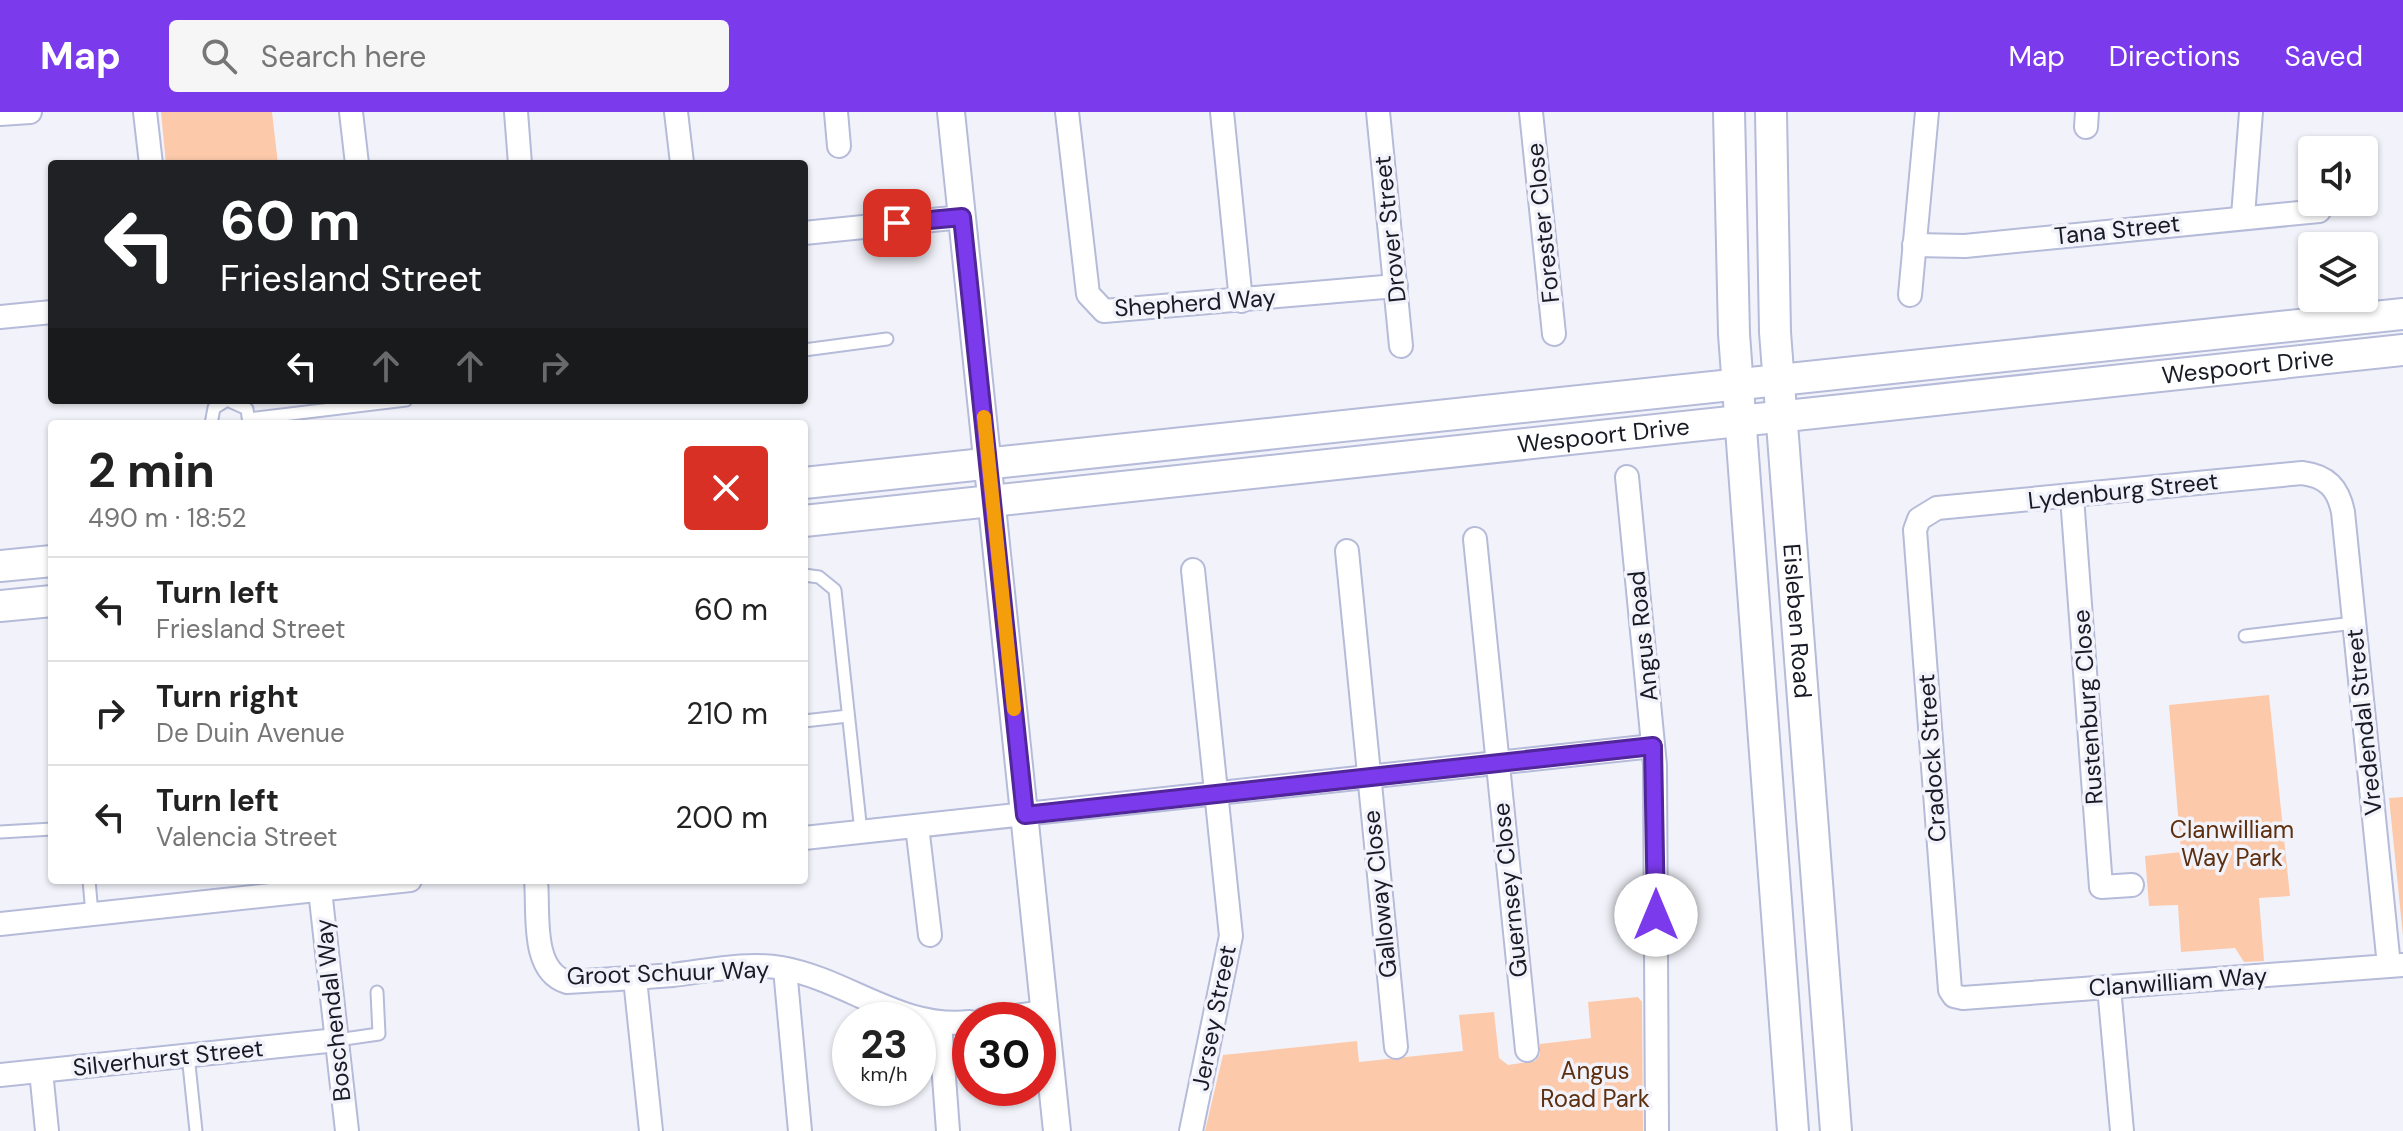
<!DOCTYPE html>
<meta charset="utf-8">
<style>
body{margin:0;font-family:"DM Sans",sans-serif;background:#f6f6f6;color:#222;height:100vh;display:flex;flex-direction:column;font-size:30px;white-space:nowrap}
*{box-sizing:border-box;margin:0}
p{font-size:26px;color:#767676}
.icon{flex:none;width:44px;height:44px;fill:none;stroke:currentColor;stroke-width:2;stroke-linecap:round;stroke-linejoin:round}
.map{position:relative;flex:1;overflow:hidden}
.side{position:absolute;left:48px;top:308px;width:760px;height:464px;display:flex;flex-direction:column;background:#fff;border-radius:8px;box-shadow:0 2px 6px #0004}
.side>*{flex:none}
.banner{position:absolute;left:48px;top:48px;width:760px;height:244px;border-radius:8px;box-shadow:0 2px 6px #0004;background:#202124;color:#fff;overflow:hidden}
.tools{position:absolute;left:2298px;top:24px;display:grid;gap:16px}
.tools a{display:grid;place-items:center;width:80px;height:80px;border-radius:8px;background:#fff;box-shadow:0 2px 6px #0004;font-size:40px}
.speed{position:absolute;left:832px;top:890px;display:flex;gap:16px;font-size:40px;font-weight:700;text-align:center}
.speed>*{display:grid;place-content:center;width:104px;height:104px;border-radius:50%;background:#fff;box-shadow:0 2px 6px #0004;line-height:1}
.speed small{font-size:20px;font-weight:400}
.speed .limit{border:12px solid #d22;background:#fff;color:#111}
.pin{position:absolute;display:grid;place-items:center;width:68px;height:68px;color:#fff;margin:-34px;border-radius:16px;box-shadow:0 4px 12px #0006}
.me{position:absolute;width:88px;margin:-44px;rotate:0deg;stroke-linejoin:round;filter:drop-shadow(0 0 6px #0008)}
.turn{display:flex;align-items:center;gap:28px;height:168px;padding:0 40px;font-size:36px}
.turn .icon{width:104px;height:104px;stroke-width:2.5}
.turn b{display:block;font-size:56px;line-height:68px}
.lanes{display:flex;align-items:center;height:76px;padding:0 40px;background:#0003;justify-content:center;gap:40px;direction:ltr}
.lanes .off{opacity:.35}
.round{display:grid;place-items:center;flex:none;width:84px;height:84px;border-radius:8px;background:#f6f6f6}
.head{display:flex;align-items:center;justify-content:space-between;height:136px;padding:0 40px}
h1{font-size:48px;font-weight:700;line-height:60px}
ul{padding:0;list-style:none}
li{display:flex;align-items:center;gap:24px;height:104px;padding:0 40px;border-top:2px solid #e0e0e0}
li div{flex:1}
li b{display:block;font-size:30px}
li em{font-style:normal}
header{display:flex;align-items:center;gap:48px;box-sizing:border-box;height:112px;padding:0 40px;background:#7c3aed;color:#fff}
header strong{font-size:38px}
nav{display:flex;gap:44px;margin-inline-start:auto;font-size:28px}
.search{width:560px;height:72px;background:#f6f6f6;display:flex;align-items:center;gap:20px;box-sizing:border-box;padding:0 28px;border-radius:8px;color:#767676;font-size:30px}
.map>svg:first-child{display:block}
.green{fill:#fcc9ab}
.lines{fill:none;stroke-linecap:round;stroke-linejoin:round}
.service-casing{stroke:#b5bbd8;stroke-width:15}
.minor-casing{stroke:#b5bbd8;stroke-width:26}
.tertiary-casing{stroke:#b5bbd8;stroke-width:30}
.secondary-casing{stroke:#b5bbd8;stroke-width:34}
.service{stroke:#fff;stroke-width:11}
.minor{stroke:#fff;stroke-width:22}
.tertiary{stroke:#fff;stroke-width:26}
.secondary{stroke:#fff;stroke-width:30}
.route-casing{stroke:#51269a;stroke-width:20}
.route{stroke:#7c3aed;stroke-width:14}
.slow{stroke:#f59e0b;stroke-width:14}
.labels{text-anchor:middle;stroke-width:7;stroke-linejoin:round;paint-order:stroke}
.street-label{font-size:24px;fill:#181a25;stroke:#f2f3fa}
.park-label{font-size:24px;fill:#5e2f0f;stroke:#f2f3fa}
</style>
<header>
<strong>Map</strong>
<div class="search"><svg class="icon" aria-label="search" viewBox="0 0 24 24"><circle cx="10" cy="10" r="6"/><path d="M15 15l6 6"/></svg>Search here</div>
<nav><a>Map</a><a>Directions</a><a>Saved</a></nav>
</header>
<div class="map">
<svg width="2403" height="1019" viewBox="0 0 2403 1019">
<rect width="100%" height="100%" fill="#f2f3fa"/>
<!-- green -->
<g class="green">
<polygon points="161,0 272,0 278,52 166,52"/>
<polygon points="2269,583 2290,784 2259,786 2264,849 2244,850 2235,836 2181,840 2178,793 2149,794 2145,744 2181,740 2169,593"/>
<polygon points="2403,685 2403,824 2389,686"/>
<polygon points="1638,885 1642,890 1643,1019 1205,1019 1223,943 1357,929 1359,950 1463,939 1459,903 1494,900 1499,946 1508,953 1535,949 1540,943 1540,932 1591,926 1588,890"/>
</g>
<g class="lines">
<!-- service casing -->
<g class="service-casing">
<g id="service">
<polyline points="804,238 887,227"/>
<polyline points="249,307 406,288"/>
<polyline points="211,312 214,296 227,288 247,297 249,312"/>
<polyline points="804,463 819,465 835,478 861,720"/>
<polyline points="2245,524 2354,511"/>
<polyline points="804,609 848,604"/>
<polyline points="0,720 52,717"/>
<polyline points="89,768 92,802"/>
<polyline points="337,928 379,922 377,880"/>
<polyline points="188,943 196,1019"/>
</g>
</g>
<!-- minor casing -->
<g class="minor-casing">
<g id="minor">
<polyline points="145,0 151,52"/>
<polyline points="351,0 357,52"/>
<polyline points="516,0 520,52"/>
<polyline points="676,0 682,51"/>
<polyline points="836,0 839,34"/>
<polyline points="1067,0 1088,182 1104,199 1396,174"/>
<polyline points="1222,0 1241,189"/>
<polyline points="1378,0 1401,234"/>
<polyline points="1531,0 1554,222"/>
<polyline points="0,2 30,0"/>
<polyline points="2086,15 2087,0"/>
<polyline points="2243,104 2251,0"/>
<polyline points="804,121 962,105"/>
<polyline points="1914,133 1965,134 2319,99"/>
<polyline points="1910,183 1927,0"/>
<polyline points="0,205 52,200"/>
<polyline points="1627,365 1655,653 1657,1019"/>
<polyline points="2072,385 2101,775 2132,773"/>
<polyline points="1475,427 1527,938"/>
<polyline points="1347,439 1396,935"/>
<polyline points="917,714 930,823"/>
<polyline points="804,726 1653,634"/>
<path d="M536,768c3,31 -6,91 31,102 35,-2 70,-4 105,-7 36,-4 74,-13 110,-7 66,12 119,62 188,54"/>
<polyline points="320,778 347,1019"/>
<polyline points="0,812 410,768"/>
<path d="M2389,854l-46,-454c-5,-24 -16,-36 -41,-39l-365,35 -18,11 -4,11 35,460 4,6 9,2 426,-32 14,-1"/>
<polyline points="785,857 800,1019"/>
<polyline points="635,867 651,1019"/>
<polyline points="2109,875 2122,1019"/>
<polyline points="983,908 1045,900"/>
<polyline points="940,911 948,1019"/>
<polyline points="41,959 47,1019"/>
<polyline points="0,963 337,928"/>
<polyline points="1191,1019 1231,824 1193,458"/>
</g>
</g>
<!-- tertiary casing -->
<g class="tertiary-casing">
<polyline id="tertiary" points="951,0 1057,1019"/>
</g>
<!-- secondary casing -->
<g class="secondary-casing">
<g id="secondary">
<polyline points="1729,0 1734,222 1793,1019"/>
<path id="s1" d="M1771,0l4,220 61,799"/>
<polyline points="804,371 2403,202"/>
<path id="s2" d="M804,409l1599,-171"/>
<polyline points="0,454 52,449"/>
<polyline points="0,494 52,489"/>
</g>
</g>
<!-- service -->
<use href="#service" class="service"/>
<!-- minor -->
<use href="#minor" class="minor"/>
<!-- tertiary -->
<use href="#tertiary" class="tertiary"/>
<!-- secondary -->
<use href="#secondary" class="secondary"/>
</g>
<g class="lines">
<!-- route casing -->
<g class="route-casing">
<polyline id="route" points="897,111 962,105 1025,703 1653,634 1656,803"/>
</g>
<!-- route -->
<use href="#route" class="route"/>
<!-- slow -->
<polyline class="slow" points="984,305 1014,597"/>
</g>
<g class="labels">
<!-- street labels -->
<g class="street-label">
<text transform="translate(1543 111) rotate(-96)" y="8">Forester Close</text>
<text transform="translate(1390 117) rotate(-96)" y="8">Drover Street</text>
<text transform="translate(2117 118) rotate(-6)" y="8">Tana Street</text>
<text transform="translate(1195 191) rotate(-4)" y="8">Shepherd Way</text>
<text dy="8" stroke="none"><textPath href="#s2" startOffset="1452">Wespoort Drive</textPath></text>
<text dy="8" stroke="none"><textPath href="#s2" startOffset="804">Wespoort Drive</textPath></text>
<text transform="translate(2123 379) rotate(-6)" y="8">Lydenburg Street</text>
<text dy="8" stroke="none"><textPath href="#s1" startOffset="510">Eisleben Road</textPath></text>
<text transform="translate(1643 524) rotate(-96)" y="8">Angus Road</text>
<text transform="translate(2088 595) rotate(-94)" y="8">Rustenburg Close</text>
<text transform="translate(2364 610) rotate(-96)" y="8">Vredendal Street</text>
<text transform="translate(1932 646) rotate(-94)" y="8">Cradock Street</text>
<text transform="translate(1510 778) rotate(-96)" y="8">Guernsey Close</text>
<text transform="translate(1380 782) rotate(-96)" y="8">Galloway Close</text>
<text transform="translate(668 861) rotate(-2)" y="8">Groot Schuur Way</text>
<text transform="translate(2178 870) rotate(-4)" y="8">Clanwilliam Way</text>
<text transform="translate(333 898) rotate(-96)" y="8">Boschendal Way</text>
<text transform="translate(1214 906) rotate(-79)" y="8">Jersey Street</text>
<text transform="translate(168 946) rotate(-6)" y="8">Silverhurst Street</text>
</g>
<!-- park labels -->
<g class="park-label">
<text x="2232" y="726">Clanwilliam<tspan x="2232" dy="28">Way Park</tspan></text>
<text x="1595" y="967">Angus<tspan x="1595" dy="28">Road Park</tspan></text>
</g>
</g>
</svg>
<div class="tools">
<a><svg class="icon" aria-label="sound" viewBox="0 0 24 24"><path d="M4 9h4l5-4v14l-5-4H4zM17 9q2 3 0 6"/></svg></a>
<a><svg class="icon" aria-label="layers" viewBox="0 0 24 24"><path d="M12 4l9 5-9 5-9-5zM3 14l9 5 9-5"/></svg></a>
</div>
<div class="speed"><div>23<small>km/h</small></div><div class="limit">30</div></div>
<div class="pin" style="left:897px;top:111px;background:#d93025"><svg class="icon" aria-label="arrive" viewBox="0 0 24 24"><path d="M6 21V4h12l-3 4 3 4H6"/></svg></div>
<svg class="me" style="left:1656px;top:803px" viewBox="-20 -20 40 40"><circle r="19" fill="#fff"/><path d="M0-13L10 11 0 6-10 11z" fill="#7c3aed"/></svg>
<div class="banner">
<div class="turn"><svg class="icon" aria-label="left" viewBox="0 0 24 24"><path d="M17 20v-9H6M10 6l-5 5 5 5"/></svg><div><b>60 m</b>Friesland Street</div></div>
<div class="lanes"><svg class="icon" aria-label="left" viewBox="0 0 24 24"><path d="M17 20v-9H6M10 6l-5 5 5 5"/></svg><svg class="icon off" aria-label="ahead" viewBox="0 0 24 24"><path d="M12 20V5M6 11l6-6 6 6"/></svg><svg class="icon off" aria-label="ahead" viewBox="0 0 24 24"><path d="M12 20V5M6 11l6-6 6 6"/></svg><svg class="icon off" aria-label="right" viewBox="0 0 24 24"><path d="M7 20v-9h11M14 6l5 5-5 5"/></svg></div>
</div>
<section class="side">
<div class="head"><div><h1>2 min</h1><p>490 m · 18:52</p></div><a class="round" style="background:#d93025;color:#fff"><svg class="icon" aria-label="close" viewBox="0 0 24 24"><path d="M6 6l12 12M18 6L6 18"/></svg></a></div>
<ul>
<li><svg class="icon" aria-label="left" viewBox="0 0 24 24"><path d="M17 20v-9H6M10 6l-5 5 5 5"/></svg><div><b>Turn left</b><p>Friesland Street</p></div><em>60 m</em></li>
<li><svg class="icon" aria-label="right" viewBox="0 0 24 24"><path d="M7 20v-9h11M14 6l5 5-5 5"/></svg><div><b>Turn right</b><p>De Duin Avenue</p></div><em>210 m</em></li>
<li><svg class="icon" aria-label="left" viewBox="0 0 24 24"><path d="M17 20v-9H6M10 6l-5 5 5 5"/></svg><div><b>Turn left</b><p>Valencia Street</p></div><em>200 m</em></li>
</ul>
</section>
</div>
